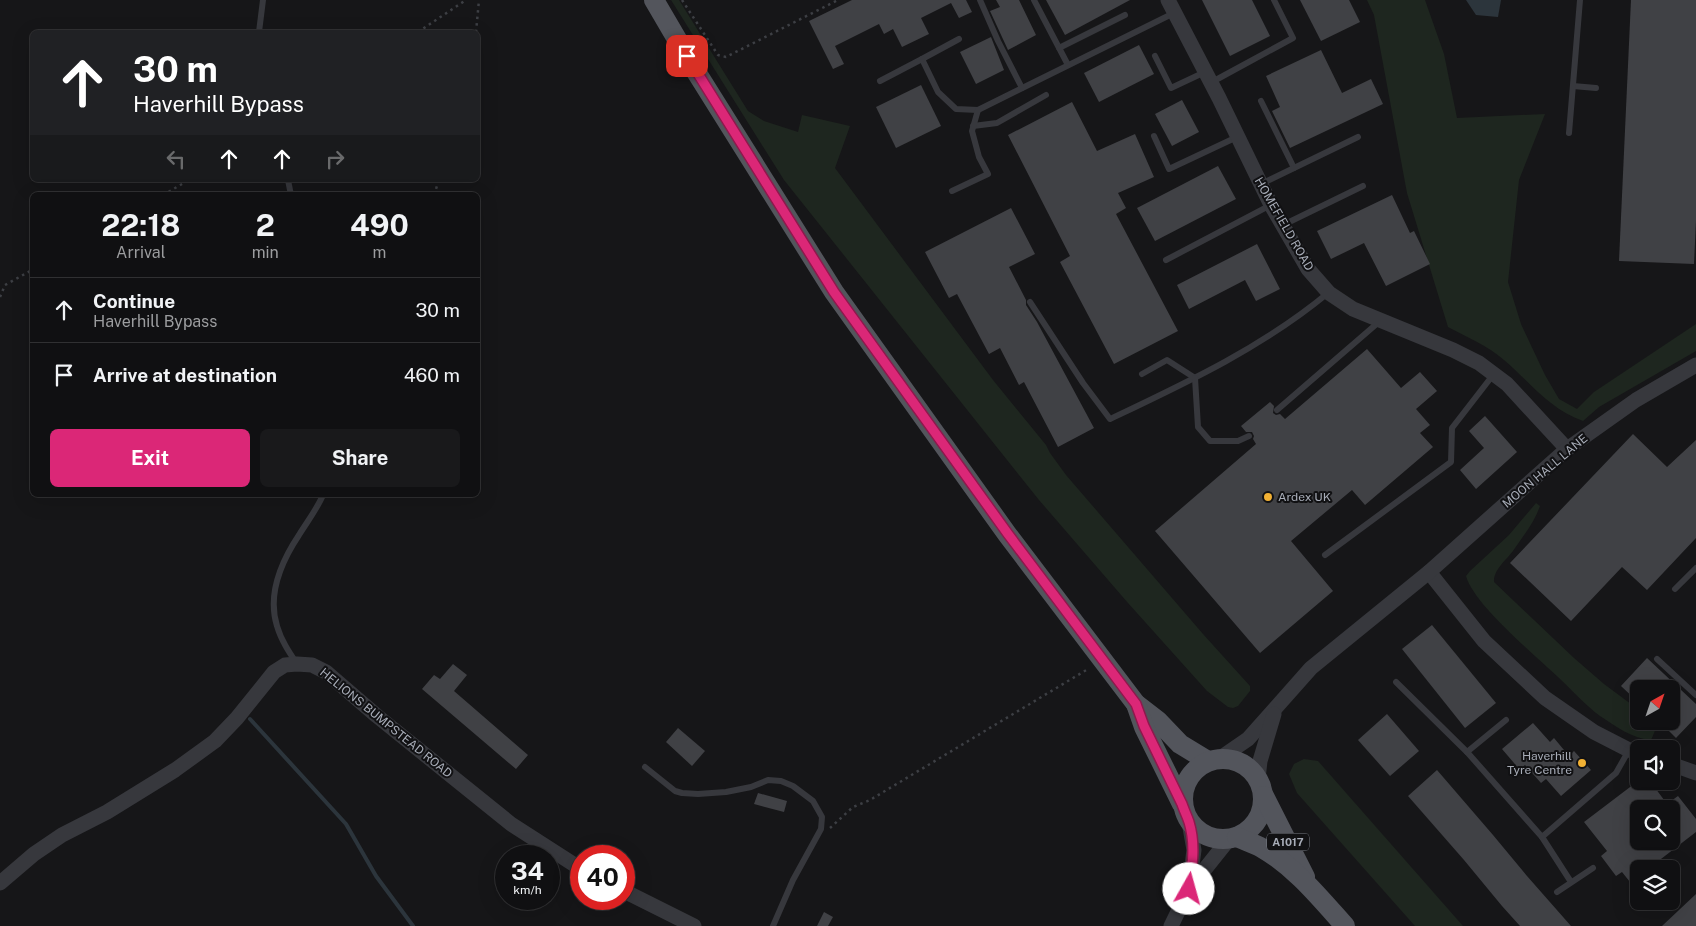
<!DOCTYPE html>
<style>
body{margin:0;font-family:"Public Sans",sans-serif;background:#19191b;color:#f1f3f6;height:100vh;display:flex;flex-direction:column;font-size:19px;white-space:nowrap}
*{box-sizing:border-box;margin:0}
p{font-size:16px;color:#9c9d9f}
.icon{flex:none;width:28px;height:28px;fill:none;stroke:currentColor;stroke-width:2;stroke-linecap:round;stroke-linejoin:round}
.map{position:relative;flex:1;overflow:hidden}
.side{position:absolute;left:30px;top:192px;width:450px;height:305px;display:flex;flex-direction:column;background:#101012;border-radius:8px;box-shadow:0 5px 20px #0002,0 0 0 1px #303032}
.side>*{flex:none}
.banner{position:absolute;left:30px;top:30px;width:450px;height:152px;border-radius:8px;box-shadow:0 5px 20px #0002,0 0 0 1px #303032;background:#202124;color:#fff;overflow:hidden}
.needle{width:32px;rotate:40deg}
.controls{position:absolute;left:1630px;top:680px;display:grid;gap:10px}
.controls a{display:grid;place-items:center;width:50px;height:50px;border-radius:8px;background:#101012;box-shadow:0 5px 20px #0002,0 0 0 1px #303032;font-size:25px}
.speed{position:absolute;left:495px;top:845px;display:flex;gap:10px;font-size:25px;font-weight:700;text-align:center}
.speed>*{display:grid;place-content:center;width:65px;height:65px;border-radius:50%;background:#101012;box-shadow:0 5px 20px #0002,0 0 0 1px #303032;line-height:1}
.speed small{font-size:12px;font-weight:400}
.speed .limit{border:8px solid #d22;background:#fff;color:#111}
.pin{position:absolute;display:grid;place-items:center;width:42px;height:42px;color:#fff;margin:-21px;border-radius:10px;box-shadow:0 2px 8px #0006}
.me{position:absolute;width:55px;margin:-28px;rotate:7deg;stroke-linejoin:round;filter:drop-shadow(0 0 4px #0008)}
.turn{display:flex;align-items:center;gap:18px;height:105px;padding:0 20px;font-size:22px}
.turn .icon{width:65px;height:65px;stroke-width:2.5}
.turn b{display:block;font-size:35px;line-height:42px}
.lanes{display:flex;align-items:center;height:48px;padding:0 20px;background:#0003;justify-content:center;gap:25px;direction:ltr}
.lanes .off{opacity:.35}
.eta{display:flex;justify-content:space-evenly;align-items:center;height:85px;text-align:center}
.eta b{font-size:30px;font-weight:700;line-height:35px}
.action{display:flex;gap:10px;margin-top:auto;padding:10px 20px}
.action a{flex:1;height:58px;border-radius:8px;background:#db2777;color:#fff;font-size:20px;font-weight:700;line-height:58px;text-align:center}
.action a+a{background:#19191b;color:#f1f3f6}
ul{padding:0;list-style:none}
li{display:flex;align-items:center;gap:15px;height:65px;padding:0 20px;border-top:1px solid #303032}
li div{flex:1}
li b{display:block;font-size:19px}
li em{font-style:normal}
.map>svg:first-child{display:block}
.green{fill:#1e261f}
.water{fill:#2c353c}
.lines{fill:none;stroke-linecap:round;stroke-linejoin:round}
.stream{stroke:#2c353c;stroke-width:4}
.building{fill:#404145;fill-rule:evenodd}
.path{stroke:#3d3f44;stroke-width:2.5;stroke-dasharray:2.5 4;stroke-linecap:butt}
.service{stroke:#37383d;stroke-width:6}
.tertiary{stroke:#37383d;stroke-width:15}
.primary{stroke:#53555c;stroke-width:20}
.route-casing{stroke:#8e194d;stroke-width:12}
.route{stroke:#db2777;stroke-width:9}
.poi-dot{fill:#f2b134;stroke:#111113;stroke-width:2}
.labels{text-anchor:middle;stroke-width:4;stroke-linejoin:round;paint-order:stroke}
.shield{fill:#111113;stroke:#7b7e86;stroke-width:1}
.shield-label{font-size:11px;font-weight:bold;fill:#a8adb8}
.street-label{font-size:12px;fill:#a8adb8;stroke:#111113}
.poi-label{font-size:12px;fill:#a8adb8;stroke:#111113;text-anchor:start}
</style>
<div class="map">
<svg width="1696" height="926" viewBox="0 0 1696 926">
<rect width="100%" height="100%" fill="#161618"/>
<!-- green -->
<g class="green">
<polygon points="671,0 679,0 748,111 764,121 798,132 802,115 850,126 835,168 993,380 1046,445 1050,453 1066,475 1203,634 1250,686 1250,691 1238,706 1233,708 1228,707 1207,691 1128,603 1039,500 784,180"/>
<path d="M1367,0h58l19,54 13,64 88,-4 -26,66 -11,102 13,42 24,51 14,24 18,10 17,-17 102,-68v27l-97,56 -16,14c-34,-12 -52,-38 -79,-61 -16,-14 -37,-23 -56,-33l-41,-134 -33,-178z"/>
<path d="M1536,503l4,3c-5,15 -16,29 -25,42 -6,10 -22,21 -21,34l80,76 30,26 35,26v11h12l6,5 -6,14c-18,-1 -36,-14 -51,-24 -15,-11 -28,-26 -42,-39 -23,-22 -84,-72 -92,-101l4,-5 39,-36z"/>
<polygon points="1304,759 1318,761 1463,926 1415,926 1297,793 1289,774 1294,764"/>
</g>
<!-- water -->
<polygon class="water" points="1466,0 1501,0 1498,17 1476,15"/>
<g class="lines">
<!-- stream -->
<polyline class="stream" points="250,719 346,824 376,876 413,926"/>
</g>
<!-- building -->
<g class="building">
<polygon points="852,0 966,0 972,12 959,18 951,3 921,18 929,34 902,47 893,29 884,34 879,24 835,46 844,64 833,69 809,21"/>
<polygon points="996,0 1019,0 1036,35 1008,50 990,11 1000,7"/>
<polygon points="1046,0 1130,0 1065,35"/>
<polygon points="1202,0 1252,0 1270,36 1230,56"/>
<polygon points="1300,0 1349,0 1360,22 1321,41"/>
<polygon points="1631,0 1696,0 1696,220 1694,264 1619,261"/>
<polygon points="991,37 1004,70 976,84 960,52"/>
<polygon points="1139,45 1154,74 1099,102 1084,73"/>
<polygon points="1321,50 1342,93 1371,79 1383,104 1290,148 1272,111 1280,107 1266,76"/>
<polygon points="921,85 941,126 896,148 876,107"/>
<polygon points="1182,100 1199,132 1172,146 1155,114"/>
<polygon points="1072,102 1097,151 1135,134 1154,177 1118,193 1126,208 1116,214 1178,331 1114,364 1060,262 1070,256 1008,135"/>
<polygon points="1218,166 1236,199 1155,241 1137,208"/>
<polygon points="1392,195 1410,233 1414,231 1430,264 1386,286 1364,243 1331,259 1317,231"/>
<polygon points="1011,208 1035,254 1009,267 1026,300 1026,305 1037,322 1094,428 1058,447 1024,382 1019,385 1000,348 989,354 957,294 949,298 925,252"/>
<polygon points="1257,244 1280,289 1256,301 1245,280 1189,309 1177,285"/>
<polygon points="1367,349 1401,388 1420,372 1437,391 1416,409 1430,425 1420,433 1433,447 1365,505 1352,490 1291,541 1333,591 1260,653 1155,531 1256,444 1253,439 1254,436 1252,432 1246,432 1241,426 1270,402 1274,406 1273,413 1276,415 1280,414 1285,419"/>
<polygon points="1485,416 1517,452 1476,489 1460,470 1484,448 1469,431"/>
<polygon points="1633,434 1667,467 1696,440 1696,538 1647,590 1622,567 1571,621 1510,563"/>
<polygon points="1432,625 1496,703 1465,728 1402,649"/>
<polygon points="1647,658 1696,704 1696,717 1676,738 1659,721 1671,721 1671,689 1639,689 1639,703 1621,686"/>
<polygon points="453,664 467,675 454,691 528,755 516,769 422,689 434,675 440,679"/>
<polygon points="1387,714 1419,751 1390,776 1358,740"/>
<polygon points="1533,723 1550,742 1554,738 1569,756 1574,751 1591,770 1561,796 1546,779 1541,783 1525,765 1520,770 1502,749"/>
<polygon points="678,728 705,751 692,766 666,742"/>
<polygon points="1437,770 1493,835 1527,876 1571,926 1520,926 1502,906 1464,860 1408,796"/>
<path d="M1638,781h12l17,23 11,-8 18,23v13l-48,37h-9v6l-9,7 -8,-10 -6,4 -15,-20 6,-5 -23,-29zM1639,809h32v32h-32z"/>
<polygon points="758,793 787,801 784,812 754,804"/>
<polygon points="1696,894 1696,926 1662,926"/>
<polygon points="824,912 833,917 828,926 817,926"/>
</g>
<g class="lines">
<!-- path -->
<g class="path">
<polyline points="682,0 718,55 726,57 838,0"/>
<polyline points="418,32 466,0"/>
<polyline points="476,32 479,0"/>
<polyline points="163,195 189,180"/>
<polyline points="434,195 439,180"/>
<polyline points="0,297 5,285 32,270"/>
<polyline points="830,828 853,807 870,800 1088,669"/>
</g>
<!-- service -->
<g class="service">
<polyline points="980,0 998,41 1022,88"/>
<polyline points="1034,0 1068,65"/>
<polyline points="259,32 263,0"/>
<polyline points="959,39 922,59 938,92 956,109 978,110 1174,13"/>
<polyline points="1059,48 1125,15"/>
<polyline points="1155,56 1171,88 1205,72"/>
<polyline points="880,81 922,59"/>
<polyline points="1212,82 1293,38 1274,0"/>
<polyline points="1573,86 1596,88"/>
<polyline points="1261,101 1294,168"/>
<polyline points="973,126 997,123 1046,95"/>
<polyline points="1569,133 1580,0"/>
<polyline points="1154,136 1169,169 1237,137"/>
<polyline points="288,180 291,195"/>
<polyline points="1261,184 1358,137"/>
<polyline points="952,191 988,174 979,157 972,131 978,110"/>
<polyline points="1283,225 1363,186"/>
<polyline points="1166,260 1271,205"/>
<path d="M1030,302l53,81 27,36c76,-36 153,-72 218,-126"/>
<polyline points="1142,374 1167,360 1195,378"/>
<polyline points="1195,378 1198,427 1210,441 1238,441 1249,436"/>
<polyline points="1277,410 1380,321"/>
<polyline points="1325,555 1451,462 1452,428 1493,375"/>
<polyline points="1675,589 1696,568"/>
<polyline points="1657,659 1696,695"/>
<path d="M297,664c-8,-12 -16,-24 -20,-38 -10,-32 4,-64 22,-91 8,-13 18,-26 24,-40"/>
<polyline points="1396,682 1467,752 1542,837 1616,773 1629,750"/>
<polyline points="1467,752 1506,720"/>
<polyline points="645,767 675,791 682,793 698,794 726,792 751,787 768,780 781,781 793,786 813,801 822,817 821,829 793,880 773,926"/>
<polyline points="1542,837 1571,882"/>
<polyline points="1557,892 1593,868"/>
</g>
<!-- tertiary -->
<g class="tertiary">
<polyline points="1168,0 1219,98 1271,205 1308,269 1329,293 1353,309 1453,350 1479,363 1507,384 1567,449"/>
<polyline points="1429,572 1484,641 1545,698 1594,732 1629,750 1639,753"/>
<polyline points="1219,759 1248,739 1311,668 1429,572 1567,449 1636,400 1696,365"/>
<polyline points="1671,764 1696,773"/>
<polyline points="1258,779 1260,761 1274,714"/>
<polyline points="0,883 34,854 62,835 107,812 175,770 215,741 237,718 274,672 285,665 297,664 312,665 326,672 377,716 511,824 581,869"/>
<polyline points="1189,888 1194,850 1189,822"/>
<polyline points="624,891 694,926"/>
<polyline points="1171,926 1189,889 1229,839"/>
</g>
<!-- primary -->
<g class="primary">
<polyline points="654,0 695,70 834,292 1007,534 1136,704 1158,721 1180,744 1208,761"/>
<polyline points="1136,704 1144,727 1182,804"/>
<circle cx="1223" cy="799" r="40"/>
<polyline points="1264,796 1305,877"/>
<path d="M1237,837c8,4 17,6 25,11 33,19 58,50 83,78"/>
</g>
</g>
<g class="lines">
<!-- route casing -->
<g class="route-casing">
<path id="route" d="M687,56l147,236 174,242 128,170 8,22 38,78c2,6 5,12 7,18 7,23 3,45 0,67"/>
</g>
<!-- route -->
<use href="#route" class="route"/>
</g>
<!-- markers -->
<g class="poi-dot">
<circle cx="1268" cy="497" r="5"/>
<circle cx="1582" cy="763" r="5"/>
</g>
<g class="labels">
<!-- shield labels -->
<rect class="shield" x="1267" y="833.5" width="42" height="17" rx="4"/>
<g class="shield-label">
<text x="1288" y="846">A1017</text>
</g>
<!-- street labels -->
<g class="street-label">
<text transform="translate(1284 224) rotate(60)" y="4">HOMEFIELD ROAD</text>
<text transform="translate(1545 471) rotate(-40)" y="4">MOON HALL LANE</text>
<text transform="translate(386 723) rotate(39)" y="4">HELIONS BUMPSTEAD ROAD</text>
</g>
<!-- poi labels -->
<g class="poi-label">
<text x="1278" y="501">Ardex UK</text>
<text x="1572" y="760" text-anchor="end">Haverhill<tspan x="1572" dy="14">Tyre Centre</tspan></text>
</g>
</g>
</svg>
<div class="controls">
<a><svg class="needle" viewBox="-14 -14 28 28"><path d="M0-13l5 13h-10z" fill="#e53935"/><path d="M0 13l5-13h-10z" fill="#9c9d9f"/></svg></a>
<a><svg class="icon" aria-label="sound" viewBox="0 0 24 24"><path d="M4 9h4l5-4v14l-5-4H4zM17 9q2 3 0 6"/></svg></a>
<a><svg class="icon" aria-label="search" viewBox="0 0 24 24"><circle cx="10" cy="10" r="6"/><path d="M15 15l6 6"/></svg></a>
<a><svg class="icon" aria-label="layers" viewBox="0 0 24 24"><path d="M12 4l9 5-9 5-9-5zM3 14l9 5 9-5"/></svg></a>
</div>
<div class="speed"><div>34<small>km/h</small></div><div class="limit">40</div></div>
<div class="pin" style="left:687px;top:56px;background:#d93025"><svg class="icon" aria-label="arrive" viewBox="0 0 24 24"><path d="M6 21V4h12l-3 4 3 4H6"/></svg></div>
<svg class="me" style="left:1189px;top:889px" viewBox="-20 -20 40 40"><circle r="19" fill="#fff"/><path d="M0-13L10 11 0 6-10 11z" fill="#db2777"/></svg>
<div class="banner">
<div class="turn"><svg class="icon" aria-label="ahead" viewBox="0 0 24 24"><path d="M12 20V5M6 11l6-6 6 6"/></svg><div><b>30 m</b>Haverhill Bypass</div></div>
<div class="lanes"><svg class="icon off" aria-label="left" viewBox="0 0 24 24"><path d="M17 20v-9H6M10 6l-5 5 5 5"/></svg><svg class="icon" aria-label="ahead" viewBox="0 0 24 24"><path d="M12 20V5M6 11l6-6 6 6"/></svg><svg class="icon" aria-label="ahead" viewBox="0 0 24 24"><path d="M12 20V5M6 11l6-6 6 6"/></svg><svg class="icon off" aria-label="right" viewBox="0 0 24 24"><path d="M7 20v-9h11M14 6l5 5-5 5"/></svg></div>
</div>
<section class="side">
<div class="eta">
<div><b>22:18</b><p>Arrival</p></div>
<div><b>2</b><p>min</p></div>
<div><b>490</b><p>m</p></div>
</div>
<ul>
<li><svg class="icon" aria-label="ahead" viewBox="0 0 24 24"><path d="M12 20V5M6 11l6-6 6 6"/></svg><div><b>Continue</b><p>Haverhill Bypass</p></div><em>30 m</em></li>
<li><svg class="icon" aria-label="arrive" viewBox="0 0 24 24"><path d="M6 21V4h12l-3 4 3 4H6"/></svg><div><b>Arrive at destination</b></div><em>460 m</em></li>
</ul>
<div class="action"><a>Exit</a><a>Share</a></div>
</section>
</div>
